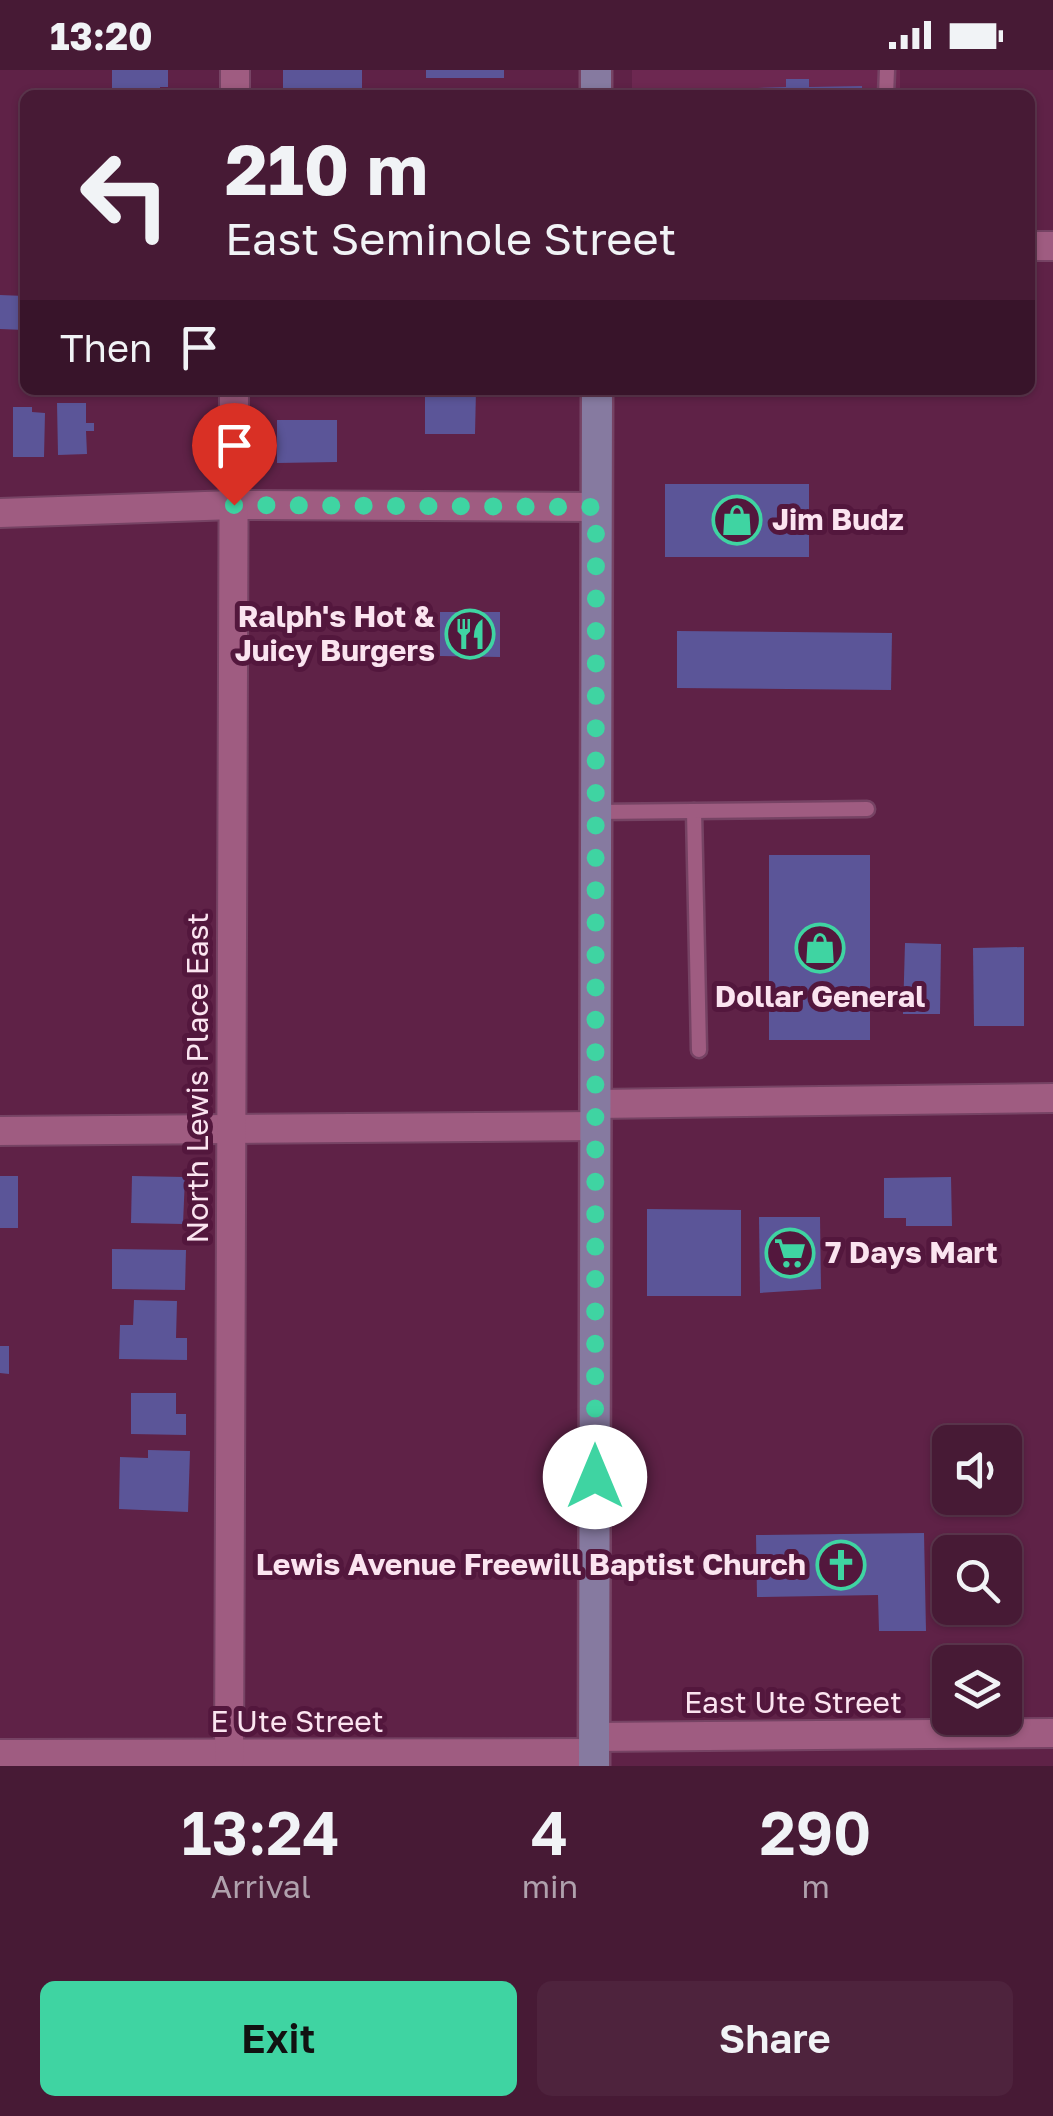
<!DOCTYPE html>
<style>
body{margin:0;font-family:"Golos Text",sans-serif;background:#4e233d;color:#f1f3f6;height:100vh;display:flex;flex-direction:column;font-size:38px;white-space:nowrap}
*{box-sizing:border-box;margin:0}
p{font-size:32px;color:#b0a1ad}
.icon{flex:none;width:55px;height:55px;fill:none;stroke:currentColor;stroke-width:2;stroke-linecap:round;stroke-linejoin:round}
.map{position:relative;height:1696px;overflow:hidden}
.panel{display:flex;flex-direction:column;background:#471a35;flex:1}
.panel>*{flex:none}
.guide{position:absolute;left:20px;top:20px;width:1015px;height:305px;border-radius:15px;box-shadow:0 2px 8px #0004,0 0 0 2px #5f3850;background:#471a35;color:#f1f3f6;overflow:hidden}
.buttons{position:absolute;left:932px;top:1355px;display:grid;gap:20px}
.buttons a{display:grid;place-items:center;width:90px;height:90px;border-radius:15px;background:#471a35;box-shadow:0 2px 8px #0004,0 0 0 2px #5f3850;font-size:50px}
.pin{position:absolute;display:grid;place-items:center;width:85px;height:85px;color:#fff;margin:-102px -42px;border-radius:50% 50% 50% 0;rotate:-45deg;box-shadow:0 0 10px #0007}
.pin .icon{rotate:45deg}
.me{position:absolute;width:110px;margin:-55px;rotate:0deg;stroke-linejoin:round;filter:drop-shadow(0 0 8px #0008)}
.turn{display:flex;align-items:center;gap:35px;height:210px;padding:0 40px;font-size:45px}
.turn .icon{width:130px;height:130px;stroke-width:2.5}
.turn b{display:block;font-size:70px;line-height:85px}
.then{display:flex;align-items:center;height:95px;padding:0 40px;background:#0003;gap:20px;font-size:38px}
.eta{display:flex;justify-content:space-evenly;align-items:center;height:170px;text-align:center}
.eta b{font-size:60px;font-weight:600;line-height:70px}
.primary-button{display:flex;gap:20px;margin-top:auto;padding:20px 40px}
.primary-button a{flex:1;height:115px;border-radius:15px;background:#3fd4a2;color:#111;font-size:40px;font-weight:600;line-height:115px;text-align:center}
.primary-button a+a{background:#4e233d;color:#f1f3f6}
.status{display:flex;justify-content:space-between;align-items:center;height:70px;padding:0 50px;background:#471a35;direction:ltr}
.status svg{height:28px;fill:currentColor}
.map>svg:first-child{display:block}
.built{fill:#6d2851}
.building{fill:#5b5598}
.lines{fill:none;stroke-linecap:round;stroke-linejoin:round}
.lane-casing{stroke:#764364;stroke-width:19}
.street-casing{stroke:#764364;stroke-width:32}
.secondary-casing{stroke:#764364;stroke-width:35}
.lane{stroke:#9f5c81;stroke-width:14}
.street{stroke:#9f5c81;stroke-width:28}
.secondary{stroke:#867aa0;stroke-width:30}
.route{stroke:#3fd4a2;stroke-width:18;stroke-dasharray:0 32.4}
.labels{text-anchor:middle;stroke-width:10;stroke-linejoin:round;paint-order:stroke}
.poi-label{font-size:30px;font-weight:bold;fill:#fbe4f0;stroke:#53173d;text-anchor:start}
.street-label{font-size:30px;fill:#fbe4f0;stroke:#53173d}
</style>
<div class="status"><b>13:20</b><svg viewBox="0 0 49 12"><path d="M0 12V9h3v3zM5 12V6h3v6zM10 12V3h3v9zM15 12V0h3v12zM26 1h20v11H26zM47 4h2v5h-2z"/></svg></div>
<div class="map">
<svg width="1053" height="1696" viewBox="0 0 1053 1696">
<rect width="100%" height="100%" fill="#5f2247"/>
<!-- built -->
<rect class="built" x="632" y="0" width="268" height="25"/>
<!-- building -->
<g class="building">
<polygon points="112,0 168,0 168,17 160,17 160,25 141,25 141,18 112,18"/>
<polygon points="283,0 362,0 362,19 283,20"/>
<rect x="426" y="0" width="78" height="8"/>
<polygon points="786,9 809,9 809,17 862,16 862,25 757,25 757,18 786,17"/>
<polygon points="0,225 25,226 25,260 0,259"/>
<polygon points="425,320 476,320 475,364 425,364"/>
<polygon points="57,333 86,333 86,353 94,353 94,361 86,361 87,384 58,385"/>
<polygon points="13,337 32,337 32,342 45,343 44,387 13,387"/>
<polygon points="277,350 337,350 337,392 277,393"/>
<rect x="665" y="414" width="144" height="73"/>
<polygon points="440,542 500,542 500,587 440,586"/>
<polygon points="677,561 892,563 891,620 677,618"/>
<rect x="769" y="785" width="101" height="185"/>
<polygon points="905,873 941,874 940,944 903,944"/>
<polygon points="1024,877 1024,956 974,956 973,878"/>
<rect x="0" y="1106" width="18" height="52"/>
<polygon points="132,1106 185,1107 183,1154 131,1153"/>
<polygon points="951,1107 952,1156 906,1156 906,1148 884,1148 884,1108"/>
<polygon points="647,1139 741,1140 741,1226 647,1226"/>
<polygon points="759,1147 820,1147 821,1219 760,1223"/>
<polygon points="112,1179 186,1180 185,1220 112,1219"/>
<polygon points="134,1230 177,1231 176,1268 187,1268 187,1290 119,1289 120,1255 133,1255"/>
<polygon points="0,1276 9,1276 9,1304 0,1303"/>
<polygon points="131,1323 176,1323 176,1344 186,1344 186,1365 131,1364"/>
<polygon points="148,1380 190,1381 188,1442 119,1439 120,1387 148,1388"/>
<polygon points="924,1463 926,1561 879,1561 878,1525 757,1527 756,1465"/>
</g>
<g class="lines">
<!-- lane casing -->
<g class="lane-casing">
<g id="lane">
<polyline points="886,25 887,0"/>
<polyline points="694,741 699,980"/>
<polyline points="596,742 867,739"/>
</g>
</g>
<!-- street casing -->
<g class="street-casing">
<g id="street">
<polyline points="235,25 235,0"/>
<polyline points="1030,176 1053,176"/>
<polyline points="0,443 234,435 596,437"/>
<polyline points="596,1034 1053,1028"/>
<polyline points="0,1061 596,1056"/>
<polyline points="594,1667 1053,1663"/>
<polyline points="0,1684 594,1683"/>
<polyline points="229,1696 234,320"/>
</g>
</g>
<!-- secondary casing -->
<g class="secondary-casing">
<g id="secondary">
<polyline points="596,0 596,25"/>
<polyline points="594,1696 597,320"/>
</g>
</g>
<!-- lane -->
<use href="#lane" class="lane"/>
<!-- street -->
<use href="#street" class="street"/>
<!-- secondary -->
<use href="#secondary" class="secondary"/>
</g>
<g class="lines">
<!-- route -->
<polyline class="route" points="234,435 596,437 595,1407"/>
</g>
<!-- icons -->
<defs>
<g id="shop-ring" transform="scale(2.5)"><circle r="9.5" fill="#53173d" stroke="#3fd4a2" stroke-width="1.5"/><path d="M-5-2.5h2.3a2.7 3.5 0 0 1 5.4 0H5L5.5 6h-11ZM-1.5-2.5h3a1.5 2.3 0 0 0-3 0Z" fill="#3fd4a2"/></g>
<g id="restaurant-ring" transform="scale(2.5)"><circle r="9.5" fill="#53173d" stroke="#3fd4a2" stroke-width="1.5"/><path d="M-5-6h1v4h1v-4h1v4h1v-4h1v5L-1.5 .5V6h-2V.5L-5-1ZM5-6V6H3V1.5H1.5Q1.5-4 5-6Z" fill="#3fd4a2"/></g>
<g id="supermarket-ring" transform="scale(2.5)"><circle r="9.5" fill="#53173d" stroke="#3fd4a2" stroke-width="1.5"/><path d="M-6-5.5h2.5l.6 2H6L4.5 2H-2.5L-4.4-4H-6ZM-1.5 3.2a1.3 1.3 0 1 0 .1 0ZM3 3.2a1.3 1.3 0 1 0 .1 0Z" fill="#3fd4a2"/></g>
<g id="church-ring" transform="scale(2.5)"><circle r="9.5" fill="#53173d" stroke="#3fd4a2" stroke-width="1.5"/><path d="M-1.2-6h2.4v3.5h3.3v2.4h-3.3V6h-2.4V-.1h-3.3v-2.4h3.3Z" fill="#3fd4a2"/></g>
</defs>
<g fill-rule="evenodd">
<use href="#shop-ring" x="737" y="450"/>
<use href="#restaurant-ring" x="470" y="564"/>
<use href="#shop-ring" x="820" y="878"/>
<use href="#supermarket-ring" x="790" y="1183"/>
<use href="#church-ring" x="841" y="1495"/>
</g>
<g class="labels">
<!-- poi labels -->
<g class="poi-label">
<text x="772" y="460">Jim Budz</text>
<text x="435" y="557" text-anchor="end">Ralph's Hot &amp;<tspan x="435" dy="34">Juicy Burgers</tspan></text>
<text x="820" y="937" text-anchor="middle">Dollar General</text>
<text x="825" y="1193">7 Days Mart</text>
<text x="806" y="1505" text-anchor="end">Lewis Avenue Freewill Baptist Church</text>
</g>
<!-- street labels -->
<g class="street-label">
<text transform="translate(198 1008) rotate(-90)" y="10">North Lewis Place East</text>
<text x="793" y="1643">East Ute Street</text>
<text x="297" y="1662">E Ute Street</text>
</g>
</g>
</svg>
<div class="buttons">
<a><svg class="icon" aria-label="sound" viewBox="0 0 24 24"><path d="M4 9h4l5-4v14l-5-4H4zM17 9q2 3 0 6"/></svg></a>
<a><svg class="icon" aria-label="search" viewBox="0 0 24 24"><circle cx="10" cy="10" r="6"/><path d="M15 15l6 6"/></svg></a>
<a><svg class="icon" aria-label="layers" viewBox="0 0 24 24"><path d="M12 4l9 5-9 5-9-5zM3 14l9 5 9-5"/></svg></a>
</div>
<div class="pin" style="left:234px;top:435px;background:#d93025"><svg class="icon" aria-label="arrive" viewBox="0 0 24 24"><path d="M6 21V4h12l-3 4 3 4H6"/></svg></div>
<svg class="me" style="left:595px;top:1407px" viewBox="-20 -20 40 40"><circle r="19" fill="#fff"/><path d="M0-13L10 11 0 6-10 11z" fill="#3fd4a2"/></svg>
<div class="guide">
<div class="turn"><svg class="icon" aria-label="left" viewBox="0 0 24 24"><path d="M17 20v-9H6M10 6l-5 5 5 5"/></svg><div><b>210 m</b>East Seminole Street</div></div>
<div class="then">Then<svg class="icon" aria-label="arrive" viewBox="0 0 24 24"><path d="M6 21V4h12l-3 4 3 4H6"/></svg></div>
</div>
</div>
<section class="panel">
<div class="eta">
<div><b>13:24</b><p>Arrival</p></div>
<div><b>4</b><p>min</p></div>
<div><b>290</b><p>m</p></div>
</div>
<div class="primary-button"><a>Exit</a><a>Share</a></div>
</section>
